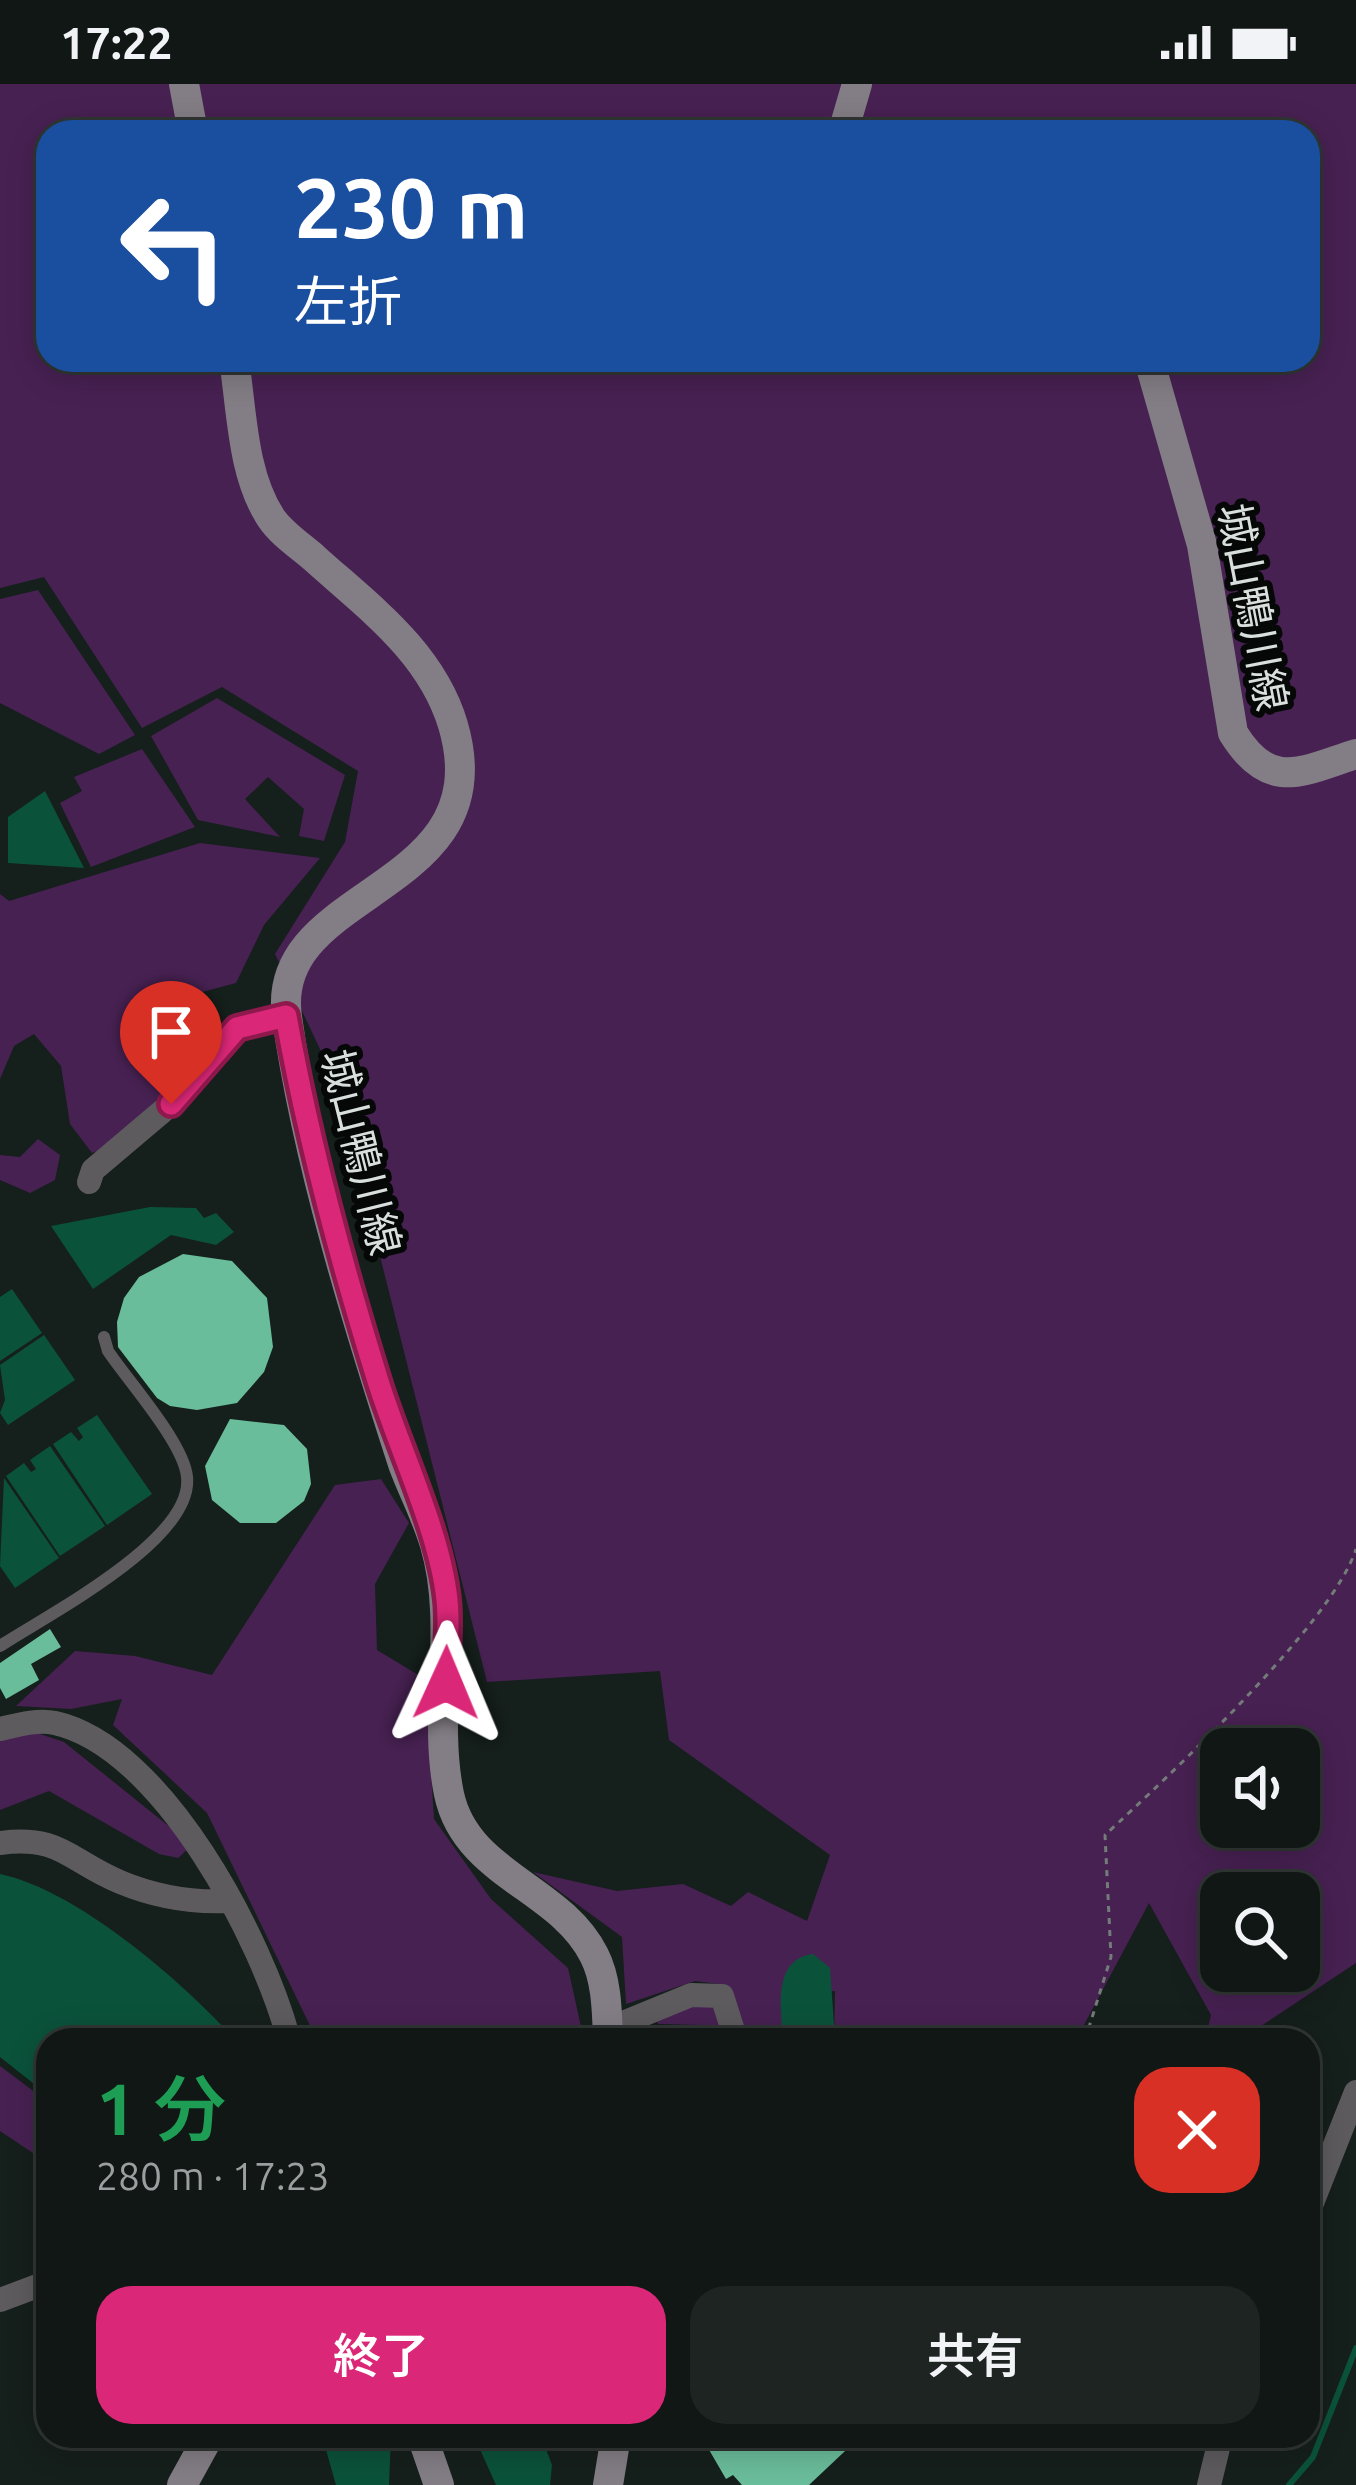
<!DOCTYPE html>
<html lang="ja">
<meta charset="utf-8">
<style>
body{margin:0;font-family:Ubuntu,"Noto Sans JP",sans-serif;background:#1e2422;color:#f1f3f6;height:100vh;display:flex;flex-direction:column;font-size:45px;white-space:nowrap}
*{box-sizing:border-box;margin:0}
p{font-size:39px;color:#9c9fa0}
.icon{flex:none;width:66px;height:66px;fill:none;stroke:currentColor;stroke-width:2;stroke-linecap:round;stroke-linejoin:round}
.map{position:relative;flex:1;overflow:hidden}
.panel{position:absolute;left:36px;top:1944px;width:1284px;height:420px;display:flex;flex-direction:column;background:#101714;border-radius:36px;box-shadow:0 6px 30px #0003,0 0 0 3px #303634}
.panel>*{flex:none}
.guide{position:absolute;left:36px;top:36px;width:1284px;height:252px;border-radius:36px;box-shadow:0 6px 30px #0003,0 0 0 3px #303634;background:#1a4fa0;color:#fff;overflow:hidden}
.buttons{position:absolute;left:1200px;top:1644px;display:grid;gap:24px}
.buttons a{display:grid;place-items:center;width:120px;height:120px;border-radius:24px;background:#101714;box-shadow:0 6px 30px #0003,0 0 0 3px #303634;font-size:60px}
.pin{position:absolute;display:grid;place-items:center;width:102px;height:102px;color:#fff;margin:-123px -51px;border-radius:50% 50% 50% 0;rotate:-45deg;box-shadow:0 0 12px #0007}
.pin .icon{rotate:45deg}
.me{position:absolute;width:132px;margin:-66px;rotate:1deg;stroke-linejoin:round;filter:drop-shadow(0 0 9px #0008)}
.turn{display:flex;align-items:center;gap:42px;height:252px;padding:0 60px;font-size:54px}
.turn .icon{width:156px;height:156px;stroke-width:2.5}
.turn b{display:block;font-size:84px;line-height:102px}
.round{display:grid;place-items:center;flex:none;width:126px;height:126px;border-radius:36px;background:#1e2422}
.headline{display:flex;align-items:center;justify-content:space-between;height:204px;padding:0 60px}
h1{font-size:72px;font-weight:600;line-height:90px;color:#1e9e55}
.primary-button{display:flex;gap:24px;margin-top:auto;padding:24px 60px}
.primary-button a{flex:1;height:138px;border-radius:36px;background:#db2777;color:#fff;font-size:48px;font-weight:600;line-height:138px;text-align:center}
.primary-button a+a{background:#1e2422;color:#f1f3f6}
.status{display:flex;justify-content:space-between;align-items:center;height:84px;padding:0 60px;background:#101714;direction:ltr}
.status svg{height:33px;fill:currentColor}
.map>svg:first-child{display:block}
.green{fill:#472152;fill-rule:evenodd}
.water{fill:#0b523b}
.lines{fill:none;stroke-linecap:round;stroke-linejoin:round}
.stream{stroke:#0b523b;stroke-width:6}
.building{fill:#6abd9b}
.path{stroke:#737c79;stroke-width:3;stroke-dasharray:6 6;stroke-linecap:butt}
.lane{stroke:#5e5b5f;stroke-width:12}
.street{stroke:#5e5b5f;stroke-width:24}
.secondary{stroke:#837e85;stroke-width:30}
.route-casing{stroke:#8e194d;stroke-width:30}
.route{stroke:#db2777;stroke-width:21}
.labels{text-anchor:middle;stroke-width:12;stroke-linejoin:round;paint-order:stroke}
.street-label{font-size:42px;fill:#d8dfdc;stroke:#050806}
</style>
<div class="status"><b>17:22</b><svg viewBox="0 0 49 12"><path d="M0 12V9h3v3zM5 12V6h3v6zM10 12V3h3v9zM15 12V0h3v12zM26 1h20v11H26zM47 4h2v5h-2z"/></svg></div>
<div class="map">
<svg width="1356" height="2401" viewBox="0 0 1356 2401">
<rect width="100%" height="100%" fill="#151f1b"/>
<!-- green -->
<g class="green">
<path d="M0,0h1356v1879l-116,77h-35l6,-25 -62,-112 -73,137h-242l1,-49 -54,5 2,44h-41l-15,-55 -32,-4 -69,23 -4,-67 -89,-65 84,19 66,-7 48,22 17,-14 59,29 23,-66 -161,-115 -9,-69 -173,11 -150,-597 -62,-131 70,-112 13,-71 -136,-84 -80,41 -98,-151 -44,11zM48,48h1260v228h-1260zM1221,1665h78v78h-78zM1221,1809h78v78h-78z"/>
<polygon points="38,506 135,651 99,670 0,619 0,515"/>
<polygon points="217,614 345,691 324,757 299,752 304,725 268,693 245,715 280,753 198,736 151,652"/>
<polygon points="142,665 195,743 91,783 60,719 82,707 74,693"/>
<polygon points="200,759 320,774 264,841 236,899 161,919 165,951 189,955 200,971 113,1061 92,1069 70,1040 61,982 34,950 14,962 0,995 0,810 9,817"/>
<polygon points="38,1055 60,1071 55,1096 30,1109 0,1096 0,1071 20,1073"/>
<polygon points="381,1395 409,1439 375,1500 377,1566 425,1595 434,1735 491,1815 568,1884 584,1956 317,1956 207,1729 113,1641 122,1615 71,1625 16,1622 75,1567 135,1572 212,1591 335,1401"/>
<polygon points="31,1647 64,1658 181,1752 188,1765 178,1774 159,1770 49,1707 0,1726 0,1653"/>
<polygon points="688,1920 718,1921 725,1956 703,1956 700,1941 659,1940 651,1933"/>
<polygon points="0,1982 48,2018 48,2079 0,2047"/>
</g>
<!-- water -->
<g class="water">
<polygon points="45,707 84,784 8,779 8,733"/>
<polygon points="150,1123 196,1124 204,1134 216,1129 234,1148 216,1161 171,1151 93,1205 51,1142"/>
<polygon points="12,1205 42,1249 0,1277 0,1213"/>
<polygon points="44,1251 75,1296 8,1341 0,1329 5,1316 0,1281"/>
<polygon points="97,1331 152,1410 107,1441 53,1360 71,1348 79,1357 83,1353 77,1344"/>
<polygon points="50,1362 105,1442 60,1472 6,1392 24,1379 31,1388 36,1385 30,1376"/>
<polygon points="4,1394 59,1474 15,1504 0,1482"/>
<path d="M0,1790c76,16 177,103 230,160l-2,6h-180v55l-48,-38z"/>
<path d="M813,1870l17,14 5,70 -52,2c-2,-31 -11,-81 30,-86z"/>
<polygon points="322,2352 391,2352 389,2401 336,2401"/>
<polygon points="474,2352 541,2352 552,2381 550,2401 496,2401"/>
</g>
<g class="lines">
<!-- stream -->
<polyline class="stream" points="1289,2401 1313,2373 1356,2264"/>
</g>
<!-- building -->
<g class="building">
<polygon points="183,1170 232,1177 267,1214 273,1263 264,1288 237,1319 197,1326 170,1322 157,1314 118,1263 117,1238 124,1214 139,1193"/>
<polygon points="230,1335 284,1341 307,1365 311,1400 304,1417 276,1439 240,1439 212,1416 205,1382"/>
<polygon points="50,1545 61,1563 31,1580 39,1596 6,1615 0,1604 0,1579"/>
<polygon points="701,2352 861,2352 809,2401 742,2401 733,2391 726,2395"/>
</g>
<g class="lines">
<!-- path -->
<path class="path" d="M1085,1956l26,-83 -6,-122c62,-57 227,-211 251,-286"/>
<!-- lane -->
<path class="lane" d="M0,1562c47,-31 194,-106 187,-169 -3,-34 -59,-96 -79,-126l-4,-14"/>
<!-- street -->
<g class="street">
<polyline points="89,1098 93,1086 171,1020 237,944 286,932"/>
<path d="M0,1645c17,-4 38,-10 55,-6 108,24 208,218 234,317"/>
<path d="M0,1759c61,-8 69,18 120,39 36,15 70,21 109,19"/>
<polyline points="608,1945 691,1911 722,1912 736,1956"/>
<polyline points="1308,2129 1356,2008"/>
<polyline points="0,2216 48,2198"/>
<polyline points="1209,2401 1221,2352"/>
</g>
<!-- secondary -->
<g class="secondary">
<polyline points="184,0 193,48"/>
<polyline points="843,48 857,0"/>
<path d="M234,276c8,51 8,114 37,158 10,15 28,27 42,39 54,49 118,94 140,168 50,170 -185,161 -166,292 20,144 71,308 116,447 10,27 24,53 32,81 24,82 -3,166 14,249 17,81 111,93 145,161 13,25 13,57 14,85"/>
<path d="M1149,276l53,185 31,188c37,60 69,38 123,21"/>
<polyline points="422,2352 439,2401"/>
<polyline points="182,2401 209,2352"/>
<polyline points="608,2401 616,2352"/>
</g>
</g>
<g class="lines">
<!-- route casing -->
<g class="route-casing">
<path id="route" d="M171,1020l66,-76 49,-12c22,123 55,246 92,365 21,68 62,151 69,219 3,27 -1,56 -1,83"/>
</g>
<!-- route -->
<use href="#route" class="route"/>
</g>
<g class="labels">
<!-- street labels -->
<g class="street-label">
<text transform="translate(1253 523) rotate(79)" y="15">城山鴨川線</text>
<text transform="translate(361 1068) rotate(76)" y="15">城山鴨川線</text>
</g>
</g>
</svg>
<div class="buttons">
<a><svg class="icon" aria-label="sound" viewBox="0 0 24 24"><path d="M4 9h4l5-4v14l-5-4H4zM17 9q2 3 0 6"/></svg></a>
<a><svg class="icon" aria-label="search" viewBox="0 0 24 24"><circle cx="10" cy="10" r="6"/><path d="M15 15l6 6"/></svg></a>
</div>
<div class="pin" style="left:171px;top:1020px;background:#d93025"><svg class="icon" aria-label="arrive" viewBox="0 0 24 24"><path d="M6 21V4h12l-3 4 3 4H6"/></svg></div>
<svg class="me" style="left:446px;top:1599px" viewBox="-20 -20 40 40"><path d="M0-17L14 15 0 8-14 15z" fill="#db2777" stroke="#fff" stroke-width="4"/></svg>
<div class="guide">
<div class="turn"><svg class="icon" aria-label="left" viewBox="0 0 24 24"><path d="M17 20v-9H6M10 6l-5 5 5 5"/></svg><div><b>230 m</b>左折</div></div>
</div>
<section class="panel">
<div class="headline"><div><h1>1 分</h1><p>280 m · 17:23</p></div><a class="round" style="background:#d93025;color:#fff"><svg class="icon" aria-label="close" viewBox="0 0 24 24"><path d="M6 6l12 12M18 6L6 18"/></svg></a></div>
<div class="primary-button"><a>終了</a><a>共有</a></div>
</section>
</div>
